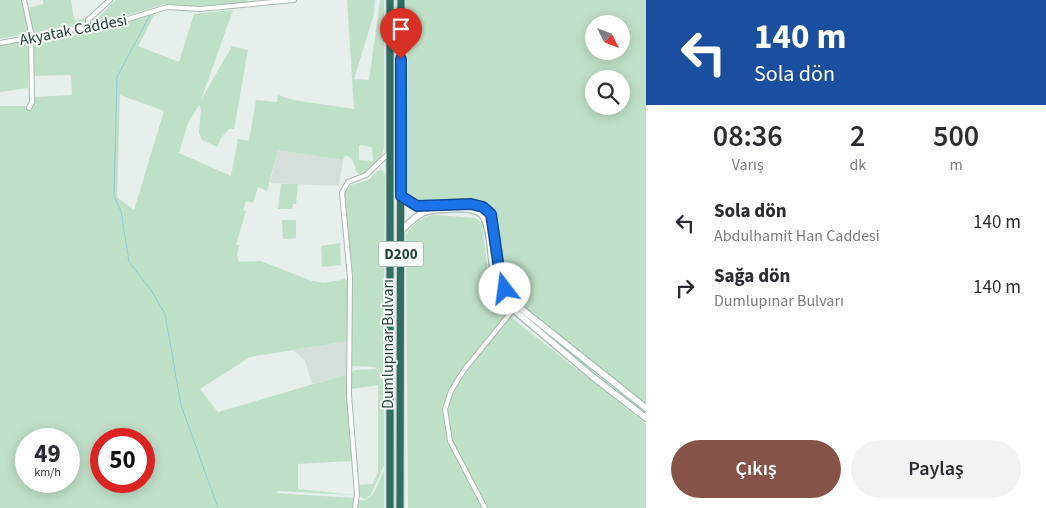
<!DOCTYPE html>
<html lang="tr">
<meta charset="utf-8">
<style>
body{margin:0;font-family:"Source Sans 3",sans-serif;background:#f2f2f3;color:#2b2b33;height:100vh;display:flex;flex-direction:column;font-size:19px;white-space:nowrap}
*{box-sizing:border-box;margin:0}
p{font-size:16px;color:#7c7c81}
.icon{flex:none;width:28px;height:28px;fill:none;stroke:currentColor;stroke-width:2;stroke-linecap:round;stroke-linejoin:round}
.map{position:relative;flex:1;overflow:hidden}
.panel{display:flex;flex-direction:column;background:#fff;width:400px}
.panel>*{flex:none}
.banner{background:#1a4fa0;color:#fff;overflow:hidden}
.needle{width:32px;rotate:132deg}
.controls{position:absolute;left:585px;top:15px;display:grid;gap:10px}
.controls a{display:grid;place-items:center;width:45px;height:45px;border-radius:50%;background:#fff;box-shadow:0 2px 12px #0003;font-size:25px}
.speed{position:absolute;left:15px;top:428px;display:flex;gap:10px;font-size:25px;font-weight:700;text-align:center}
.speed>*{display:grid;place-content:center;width:65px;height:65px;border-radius:50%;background:#fff;box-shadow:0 2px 12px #0003;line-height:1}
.speed small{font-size:12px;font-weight:400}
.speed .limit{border:8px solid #d22;background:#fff;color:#111}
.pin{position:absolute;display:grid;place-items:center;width:42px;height:42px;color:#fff;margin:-51px -21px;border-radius:50% 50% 50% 0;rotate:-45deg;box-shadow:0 0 5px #0007}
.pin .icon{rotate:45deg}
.me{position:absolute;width:55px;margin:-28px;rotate:345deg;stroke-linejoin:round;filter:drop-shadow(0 0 4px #0008)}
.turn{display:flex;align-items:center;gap:18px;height:105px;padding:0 25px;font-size:22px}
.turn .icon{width:65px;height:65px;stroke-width:2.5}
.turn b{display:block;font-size:35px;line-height:42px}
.eta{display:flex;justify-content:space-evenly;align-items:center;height:85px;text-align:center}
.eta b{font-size:30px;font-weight:600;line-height:35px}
.action{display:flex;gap:10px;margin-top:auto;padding:10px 25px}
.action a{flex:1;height:58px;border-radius:30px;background:#855347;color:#fff;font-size:20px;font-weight:600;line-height:58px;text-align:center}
.action a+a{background:#f2f2f3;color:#2b2b33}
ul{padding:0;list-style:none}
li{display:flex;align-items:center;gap:15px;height:65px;padding:0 25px}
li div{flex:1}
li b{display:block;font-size:19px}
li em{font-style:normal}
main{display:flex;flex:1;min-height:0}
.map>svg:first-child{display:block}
.built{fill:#d4dfda}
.green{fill:#bfe0c8;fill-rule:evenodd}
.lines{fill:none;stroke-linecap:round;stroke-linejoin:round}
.stream{stroke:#8ec9d4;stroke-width:1}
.street-casing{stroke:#a8b8b2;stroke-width:6}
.secondary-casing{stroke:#a4bbb3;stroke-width:8}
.highway-casing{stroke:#c2cac8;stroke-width:9}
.street{stroke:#fff;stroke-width:4}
.secondary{stroke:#fff;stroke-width:5.5}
.highway{stroke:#2f6f62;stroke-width:7}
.route-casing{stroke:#114b97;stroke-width:12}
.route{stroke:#1a73e8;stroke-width:9}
.labels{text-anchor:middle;stroke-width:4;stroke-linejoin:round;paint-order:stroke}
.shield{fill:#f7fbf9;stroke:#637a73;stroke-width:1}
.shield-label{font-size:15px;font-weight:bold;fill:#24423a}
.street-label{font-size:16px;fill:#24423a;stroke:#f7fbf9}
</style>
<main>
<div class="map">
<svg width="646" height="508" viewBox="0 0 646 508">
<rect width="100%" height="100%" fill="#e6efeb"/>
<!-- built -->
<g class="built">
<polygon points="278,150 343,160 339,186 270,183"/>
<polygon points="349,341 348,374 312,384 305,361 294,350"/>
</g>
<!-- green -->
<g class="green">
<polygon points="0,0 23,0 29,33 0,39"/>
<polygon points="43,0 71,0 74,20 87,18 86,24 33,33 28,8 43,4"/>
<polygon points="115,0 248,0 245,3 193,6 164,4 113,20 99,21 97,19"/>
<path d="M347,0h28l-1,14 -20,65 15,1 11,-80h4v147l-3,11 -18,17 -6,-2 -5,-14 -7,-4 -2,5 -65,-10 -11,41 -9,-4 -5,16 -7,-2 -3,9 3,1 -10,34h3l-2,9 2,8 22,-1 51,20 13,2 20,-4 3,3 1,59 -99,16 -50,32 18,23 130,-38 4,87 -54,3v25l56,6 -76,-4 -2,2 78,5 -1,10h-353v-402h29v-5l5,-4 38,-2 -1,-20 -38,1 -1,-36 124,-28 -18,34 41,16 15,-48 39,-4 -32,90 31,-54 16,4 -14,79h-5l-8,9 -4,9 -15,-7 -3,-7 2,-24 -2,-4 -11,18 -9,30 52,23 7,-37 11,2 7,-41 21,2 1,-7 15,5 61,9zM120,95l44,16 -30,99 -17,-13zM359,145l13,2 1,14 -14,-1zM26,439h43v42h-43zM101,439h43v42h-43z"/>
<path d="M406,0h240v404l-131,-105c-5,-8 -10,-16 -12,-25 -5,-26 2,-70 -33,-73 -24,-1 -44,10 -64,-4l2,-150zM594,24h27v27h-27zM594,79h27v27h-27z"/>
<polygon points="29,39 28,88 0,92 0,45"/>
<polygon points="379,170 383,170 385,177 383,379 375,367 352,366 351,267 343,203 345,192 351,185 368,180"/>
<polygon points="281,184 298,184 296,204 293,204 292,209 278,209"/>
<path d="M437,215l39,3 6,6c5,36 4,68 31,95l133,105v84h-238l-2,-273c9,-13 15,-19 31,-20z"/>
<polygon points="282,220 296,220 296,238 283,239"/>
<polygon points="340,243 341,265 322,267 321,246"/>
<polygon points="376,369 384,384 384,466 371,494 366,499 358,496 358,485 373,484 378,472 378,385 351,389 351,373 354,370"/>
<path d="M384,471v37h-27l2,-7c16,0 18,-18 25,-30z"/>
</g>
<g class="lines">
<!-- stream -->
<polyline class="stream" points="150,15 117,77 114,196 121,211 129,262 151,290 165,314 181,405 218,508"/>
<!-- street casing -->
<g class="street-casing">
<g id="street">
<polyline points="24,0 32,37"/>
<polyline points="88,26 88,20 110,0"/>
<polyline points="0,43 128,19 167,7 200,9 294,0"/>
<polyline points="29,108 32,102 31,37"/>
<polyline points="355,508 357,494 349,395 350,277 342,193 348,182 366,175 389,153"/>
<polyline points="485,508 450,441 445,409 451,391 464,370 513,310"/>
</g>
</g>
<!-- secondary casing -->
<g class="secondary-casing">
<g id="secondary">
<path d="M401,197c23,20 67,-7 88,15 9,9 8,43 10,56 3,14 8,24 15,35l132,105"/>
<path d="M401,231c18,-19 24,-22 50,-22 10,0 22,-2 30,5 10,8 10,50 13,64 2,10 7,19 14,27l85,72 53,41"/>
</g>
</g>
<!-- highway casing -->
<g class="highway-casing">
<g id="highway">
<polyline points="390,0 390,508"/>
<polyline points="400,508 401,0"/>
</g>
</g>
<!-- street -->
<use href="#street" class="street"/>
<!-- secondary -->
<use href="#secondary" class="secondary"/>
<!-- highway -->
<use href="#highway" class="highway"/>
</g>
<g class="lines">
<!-- route casing -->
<g class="route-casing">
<polyline id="route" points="401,59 401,196 417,206 471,204 483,207 491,214 499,269 505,289"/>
</g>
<!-- route -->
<use href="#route" class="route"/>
</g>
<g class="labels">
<!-- shield labels -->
<rect class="shield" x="378.5" y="241.5" width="45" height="25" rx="4"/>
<g class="shield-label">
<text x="401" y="259">D200</text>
</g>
<!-- street labels -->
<g class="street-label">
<text transform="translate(73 29) rotate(-11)" y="6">Akyatak Caddesi</text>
<text transform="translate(387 344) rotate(-90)" y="6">Dumlupınar Bulvarı</text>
</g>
</g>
</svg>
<div class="controls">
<a><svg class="needle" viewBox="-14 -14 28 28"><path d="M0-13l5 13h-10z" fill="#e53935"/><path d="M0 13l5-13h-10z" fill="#7c7c81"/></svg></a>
<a><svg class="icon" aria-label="search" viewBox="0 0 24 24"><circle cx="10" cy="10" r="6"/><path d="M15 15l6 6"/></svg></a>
</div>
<div class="speed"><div>49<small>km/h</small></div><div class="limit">50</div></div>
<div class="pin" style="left:401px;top:59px;background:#d93025"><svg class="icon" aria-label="arrive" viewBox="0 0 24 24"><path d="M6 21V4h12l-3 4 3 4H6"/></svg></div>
<svg class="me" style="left:505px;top:289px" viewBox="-20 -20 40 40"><circle r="19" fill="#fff"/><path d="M0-13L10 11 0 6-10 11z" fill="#1a73e8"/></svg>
</div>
<section class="panel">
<div class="banner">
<div class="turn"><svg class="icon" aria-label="left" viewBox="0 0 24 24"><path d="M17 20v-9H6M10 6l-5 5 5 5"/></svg><div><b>140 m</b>Sola dön</div></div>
</div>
<div class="eta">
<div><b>08:36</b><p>Varış</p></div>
<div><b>2</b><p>dk</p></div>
<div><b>500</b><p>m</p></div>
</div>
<ul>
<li><svg class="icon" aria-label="left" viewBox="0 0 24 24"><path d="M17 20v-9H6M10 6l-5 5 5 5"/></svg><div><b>Sola dön</b><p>Abdulhamit Han Caddesi</p></div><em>140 m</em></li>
<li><svg class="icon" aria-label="right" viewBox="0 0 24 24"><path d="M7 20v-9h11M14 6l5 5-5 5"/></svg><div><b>Sağa dön</b><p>Dumlupınar Bulvarı</p></div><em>140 m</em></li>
</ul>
<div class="action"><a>Çıkış</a><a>Paylaş</a></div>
</section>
</main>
